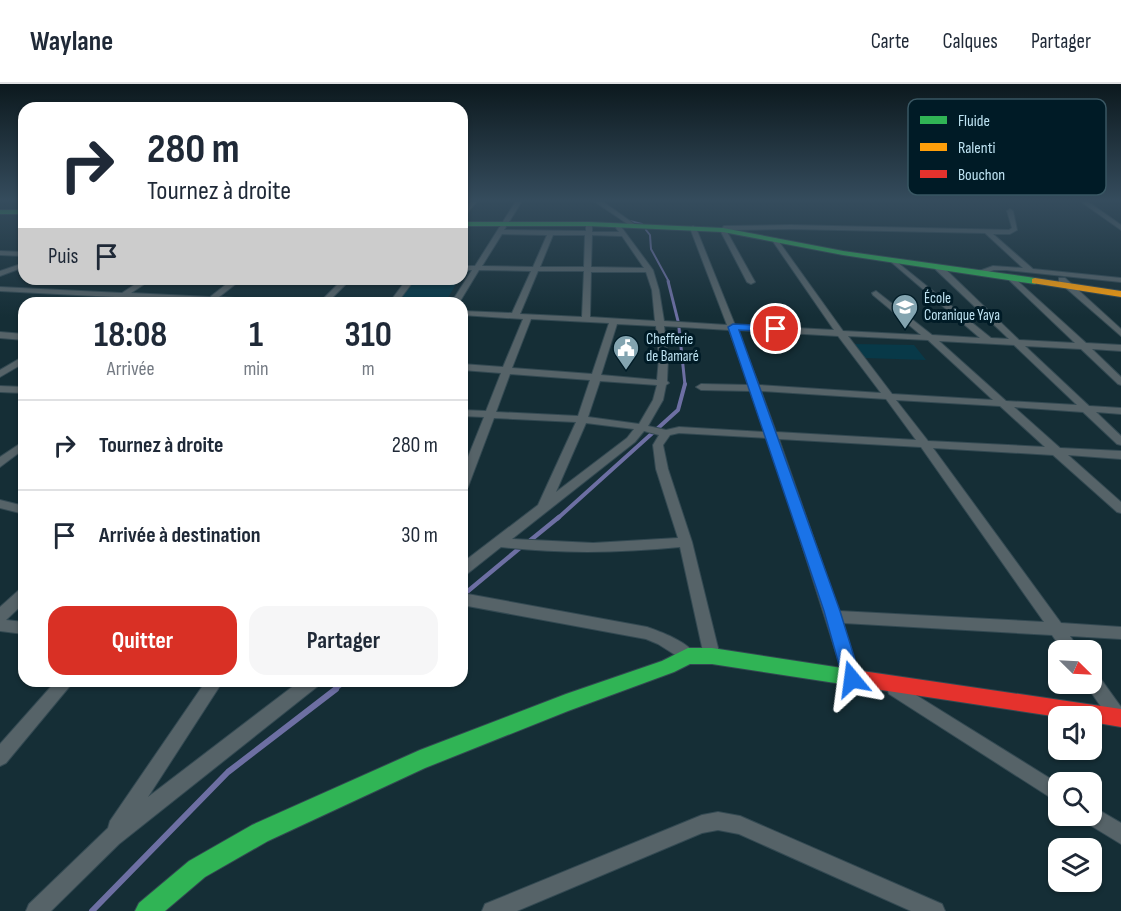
<!DOCTYPE html>
<html lang="fr">
<meta charset="utf-8">
<style>
body{margin:0;font-family:"Sofia Sans Condensed",sans-serif;background:#f6f6f7;color:#1f2937;height:100vh;display:flex;flex-direction:column;font-size:22px;white-space:nowrap}
*{box-sizing:border-box;margin:0}
p{font-size:20px;color:#747a83}
.icon{flex:none;width:33px;height:33px;fill:none;stroke:currentColor;stroke-width:2;stroke-linecap:round;stroke-linejoin:round}
.map{position:relative;flex:1;overflow:hidden}
.drawer{position:absolute;left:18px;top:213px;width:450px;height:390px;display:flex;flex-direction:column;background:#fff;border-radius:18px;box-shadow:0 2px 4px #0004}
.drawer>*{flex:none}
.hud{position:absolute;left:18px;top:18px;width:450px;height:183px;border-radius:18px;box-shadow:0 2px 4px #0004;background:#fff;color:#1f2937;overflow:hidden}
.needle{width:39px;rotate:114deg}
.buttons{position:absolute;left:1048px;top:556px;display:grid;gap:12px}
.buttons a{display:grid;place-items:center;width:54px;height:54px;border-radius:12px;background:#fff;box-shadow:0 2px 4px #0004;font-size:30px}
.pin{position:absolute;display:grid;place-items:center;width:51px;height:51px;color:#fff;margin:-26px;border:3px solid #fff;border-radius:50%;box-shadow:0 2px 6px #0007}
.me{position:absolute;width:66px;margin:-33px;rotate:344deg;stroke-linejoin:round;filter:drop-shadow(0 0 4px #0008)}
.turn{display:flex;align-items:center;gap:21px;height:126px;padding:0 30px;font-size:27px}
.turn .icon{width:78px;height:78px;stroke-width:2.5}
.turn b{display:block;font-size:42px;line-height:51px}
.then{display:flex;align-items:center;height:57px;padding:0 30px;background:#0003;gap:12px;font-size:22px}
.eta{display:flex;justify-content:space-evenly;align-items:center;height:102px;text-align:center}
.eta b{font-size:36px;font-weight:700;line-height:42px}
.cta{display:flex;gap:12px;margin-top:auto;padding:12px 30px}
.cta a{flex:1;height:69px;border-radius:18px;background:#d93025;color:#fff;font-size:24px;font-weight:700;line-height:69px;text-align:center}
.cta a+a{background:#f6f6f7;color:#1f2937}
ul{padding:0;list-style:none}
li{display:flex;align-items:center;gap:18px;height:90px;padding:0 30px;border-top:2px solid #e0e1e3}
li div{flex:1}
li b{display:block;font-size:22px}
li em{font-style:normal}
header{display:flex;align-items:center;gap:36px;box-sizing:border-box;height:84px;padding:0 30px;background:#fff;border-bottom:2px solid #e0e1e3}
header strong{font-size:28px}
nav{display:flex;gap:33px;margin-inline-start:auto;font-size:21px}
.map>svg:first-child{display:block}
.built{fill:#083948}
.lines{fill:none;stroke-linecap:round;stroke-linejoin:round}
.stream-far4{stroke:#6d6fa3;stroke-width:2}
.stream-far3{stroke:#6d6fa3;stroke-width:3}
.stream-far2{stroke:#6d6fa3;stroke-width:4}
.stream-far1{stroke:#6d6fa3;stroke-width:4.5}
.stream{stroke:#6d6fa3;stroke-width:6}
.street-casing{stroke:#334952;stroke-width:2}
.fast-casing{stroke:#334952;stroke-width:2}
.slow-casing{stroke:#334952;stroke-width:2}
.jam-casing{stroke:#334952;stroke-width:2}
.street{fill:#566368;fill-rule:evenodd}
.fast{fill:#30b455;fill-rule:evenodd}
.slow{fill:#ff9f0a;fill-rule:evenodd}
.jam{fill:#e5322d;fill-rule:evenodd}
.route{fill:#1a73e8;stroke:#114b97;stroke-width:1.5}
.labels{text-anchor:middle;stroke-width:6;stroke-linejoin:round;paint-order:stroke}
.far-poi-label{font-size:15px;fill:#bee3f2;stroke:#001b26;text-anchor:start}
.key{fill:#001b26;stroke:#395763;stroke-width:1.5}
.key-label{font-size:16px;fill:#bee3f2}
</style>
<header>
<strong>Waylane</strong>
<nav><a>Carte</a><a>Calques</a><a>Partager</a></nav>
</header>
<div class="map">
<svg width="1121" height="827" viewBox="0 0 1121 827">
<rect width="100%" height="100%" fill="#152e36"/>
<!-- built -->
<g class="built">
<polygon points="413,195 459,195 445,219 396,219"/>
<polygon points="854,260 914,261 926,276 865,274"/>
</g>
<g class="lines">
<!-- stream-far4 -->
<g class="stream-far4">
<polyline points="594,117 614,130"/>
<polyline points="626,136 642,140"/>
<polyline points="646,146 650,151 651,165 669,198"/>
</g>
<!-- stream-far3 -->
<g class="stream-far3">
<polyline points="668,197 678,237"/>
<polyline points="679,244 685,301"/>
</g>
<!-- stream-far2 -->
<polyline class="stream-far2" points="557,435 678,326 685,300"/>
<!-- stream-far1 -->
<g class="stream-far1">
<polyline points="527,459 559,433"/>
<polyline points="462,512 521,463"/>
<polyline points="334,606 346,597"/>
</g>
<!-- stream -->
<polyline class="stream" points="92,827 228,688 336,605"/>
<!-- street casing -->
<g class="street-casing">
<g id="street">
<polygon points="471,117 477,117 462,135 462,129"/>
<path d="M516,117h6l-18,29 82,1v-6l3,-2 3,2v7h27l-5,-7 5,-1 34,46 6,20 5,31 63,4 -37,-97 3,-2 3,2 39,97 99,5 -62,-90 3,-2 2,1 66,92 78,4 -48,-40 -1,-2 4,-2 56,44 48,3 -90,-77v-2l2,-1 99,80 18,1 -74,-70v-4h6l78,75 56,3 -66,-63v-4h3l74,67 35,2v6l-29,-2 29,28v8l-3,-1 -37,-35 -56,-3 64,60 32,2v6l-25,-2 25,24v9l-4,-1 -34,-32 -69,-5 46,41 61,3v8l-53,-4 53,47v11l-4,-1 -64,-57 -120,-7 128,175 60,4v12l-51,-3 10,15h-17l-11,-16 -209,-12 17,56 -2,5 -6,2 -6,-2 -78,-246 -89,-5 -9,2 -7,10 5,24 24,73 28,114 -3,5 -5,2 -5,-2 -3,-5 -24,-109c-60,6 -119,7 -179,0l-34,27 -5,1v-12l76,-58 38,-83 -82,-4 -26,69 -6,4v-19l22,-55 -22,-1v-6l24,1 15,-38 -39,-3v-6l41,3 20,-48 -61,-4v-4l50,2 19,-42 -52,-1 -20,33h-8l21,-33h-10v-4h13zM502,150l45,1 -14,32 -51,-1zM553,151h32l-1,32h-44zM592,151l30,1 22,32 -53,-1zM538,187h46l-2,46 -62,-3zM591,188h55l6,18 3,31 -65,-4zM531,235l78,4 -17,51 -80,-6zM617,240l39,2 3,32 -2,22 -56,-5zM664,242l65,4 20,55 -48,-1 -5,3 5,3 50,1 15,41 -87,-5 -13,3 -18,-4 15,-26 3,-15 3,-2 -2,-2 1,-23zM737,246l101,6 43,57 -122,-8zM848,252l80,4 65,60 -101,-6zM939,257l75,4 63,60 -71,-4zM510,290l80,6 -12,36 -82,-4zM600,297l57,4 -4,15 -14,24 -51,-7zM761,307l125,8 30,41 -140,-8zM896,316l104,6 45,41 -117,-6zM586,339l48,6 -7,9 -71,54zM644,347l15,4 -6,10 3,24 22,69 -85,5 -81,-4 123,-97zM779,355l142,8 123,175 -205,-11z"/>
<polygon points="594,117 602,117 637,142 632,143"/>
<polygon points="1080,117 1087,117 1121,141 1121,146"/>
<polygon points="1010,125 1013,127 1017,146 1010,150 993,150 1033,185 1121,194 1121,198 1006,186 994,186 979,191 979,187 993,182 1023,184 985,149 790,145 726,146 755,198 751,200 747,198 720,146 724,142 790,141 1009,146 1012,144 1007,127"/>
<polygon points="0,167 24,168 24,172 0,171"/>
<polygon points="24,179 24,183 0,192 0,187"/>
<polygon points="1059,194 1065,194 1121,245 1121,252 1059,198"/>
<polygon points="143,195 152,195 131,209 210,213 233,195 242,195 219,213 284,217 288,219 211,218 125,213 116,219 107,219 115,213 0,207 0,203 122,209"/>
<polygon points="343,195 351,195 327,219 319,219"/>
<polygon points="407,195 415,195 397,219 389,219"/>
<polygon points="0,248 24,250 24,256 0,254"/>
<polygon points="24,272 24,279 0,293 0,286"/>
<polygon points="0,302 24,303 24,309 0,308"/>
<polygon points="24,357 24,365 0,383 0,373"/>
<polygon points="0,416 24,422 24,430 0,424"/>
<polygon points="24,504 24,519 6,536 24,538 24,550 0,547 0,523 19,506"/>
<path d="M462,509l185,34c14,5 42,15 49,29l-3,5 -5,2 -30,-19 -12,-5 -184,-34z"/>
<polygon points="1092,589 1098,591 1121,623 1121,641 1113,640 1086,601 1092,600"/>
<polygon points="56,597 74,597 6,679 0,682 0,660"/>
<polygon points="206,597 223,597 148,713 300,597 320,597 318,602 119,760 51,827 26,827 29,820 108,744 110,737"/>
<polygon points="895,598 1059,700 1059,719 889,610 887,605 889,600"/>
<polygon points="1092,722 1121,739 1121,760 1085,738 1083,732 1092,732"/>
<polygon points="718,728 740,732 942,820 945,827 911,827 739,750 718,746 702,749 517,827 482,827 485,820 702,731"/>
</g>
</g>
<!-- fast casing -->
<g class="fast-casing">
<g id="fast">
<rect x="0" y="126" width="24" height="4"/>
<polygon points="462,138 589,138 723,144 843,167 1035,194 1039,197 1035,200 843,171 723,148 589,142 462,142"/>
<polygon points="688,564 712,564 855,586 861,588 864,594 861,600 855,602 712,580 690,580 674,588 568,627 425,684 268,757 205,793 165,827 135,827 139,819 189,777 252,741 420,666 566,610 662,577"/>
</g>
</g>
<!-- slow casing -->
<g class="slow-casing">
<polygon id="slow" points="1035,194 1121,207 1121,213 1032,199 1032,195"/>
</g>
<!-- jam casing -->
<g class="jam-casing">
<polygon id="jam" points="855,586 1121,625 1121,643 1092,638 1092,633 1059,633 855,602 849,600 846,594 849,588"/>
</g>
<!-- street -->
<use href="#street" class="street"/>
<!-- fast -->
<use href="#fast" class="fast"/>
<!-- slow -->
<use href="#slow" class="slow"/>
<!-- jam -->
<use href="#jam" class="jam"/>
</g>
<!-- sky -->
<linearGradient id="sky" x2="0" y2="1"><stop stop-color="#0c191e"/><stop offset="0.5" stop-color="#354c5d"/><stop offset="1" stop-color="#354c5d" stop-opacity="0"/></linearGradient>
<rect width="1121" height="233" fill="url(#sky)"/>
<!-- route -->
<polygon class="route" points="733,240 776,242 781,245 776,248 739,246 840,527 861,595 859,601 852,603 846,601 843,595 824,527 728,243"/>
<!-- icons -->
<defs>
<g id="school-pin" transform="scale(1.35)"><path d="M0 17L-7.5 6A9.5 9.5 0 1 1 7.5 6Z" fill="#83a4b0" stroke="#001b26"/><path d="M0-5L7-2L0 1L-7-2ZM-4 1L0 2.5L4 1V4Q0 6-4 4Z" fill="#fff"/></g>
<g id="civic-pin" transform="scale(1.35)"><path d="M0 17L-7.5 6A9.5 9.5 0 1 1 7.5 6Z" fill="#83a4b0" stroke="#001b26"/><path d="M-.6-6.5H3V-4.5H.6V-3L4-1V1h2V6H-6V1h2V-1L-.6-3ZM-1.2 2.5V6h2.4V2.5Z" fill="#fff"/></g>
</defs>
<g fill-rule="evenodd">
<use href="#school-pin" x="905" y="223"/>
<use href="#civic-pin" x="626" y="264"/>
</g>
<g class="labels">
<!-- far-poi labels -->
<g class="far-poi-label">
<text x="924" y="219">École<tspan x="924" dy="17">Coranique Yaya</tspan></text>
<text x="646" y="260">Chefferie<tspan x="646" dy="17">de Bamaré</tspan></text>
</g>
</g>
<!-- legend -->
<rect x="908" y="15" width="198" height="96" rx="9" class="key"/>
<rect x="920" y="32" width="27" height="8" fill="#30b455"/>
<rect x="920" y="59" width="27" height="8" fill="#ff9f0a"/>
<rect x="920" y="86" width="27" height="8" fill="#e5322d"/>
<g class="key-label">
<text x="958" y="42">Fluide</text>
<text x="958" y="69">Ralenti</text>
<text x="958" y="96">Bouchon</text>
</g>
</svg>
<div class="buttons">
<a><svg class="needle" viewBox="-14 -14 28 28"><path d="M0-13l5 13h-10z" fill="#e53935"/><path d="M0 13l5-13h-10z" fill="#747a83"/></svg></a>
<a><svg class="icon" aria-label="sound" viewBox="0 0 24 24"><path d="M4 9h4l5-4v14l-5-4H4zM17 9q2 3 0 6"/></svg></a>
<a><svg class="icon" aria-label="search" viewBox="0 0 24 24"><circle cx="10" cy="10" r="6"/><path d="M15 15l6 6"/></svg></a>
<a><svg class="icon" aria-label="layers" viewBox="0 0 24 24"><path d="M12 4l9 5-9 5-9-5zM3 14l9 5 9-5"/></svg></a>
</div>
<div class="pin" style="left:776px;top:245px;background:#d93025"><svg class="icon" aria-label="arrive" viewBox="0 0 24 24"><path d="M6 21V4h12l-3 4 3 4H6"/></svg></div>
<svg class="me" style="left:852px;top:595px" viewBox="-20 -20 40 40"><path d="M0-17L14 15 0 8-14 15z" fill="#1a73e8" stroke="#fff" stroke-width="4"/></svg>
<div class="hud">
<div class="turn"><svg class="icon" aria-label="right" viewBox="0 0 24 24"><path d="M7 20v-9h11M14 6l5 5-5 5"/></svg><div><b>280 m</b>Tournez à droite</div></div>
<div class="then">Puis<svg class="icon" aria-label="arrive" viewBox="0 0 24 24"><path d="M6 21V4h12l-3 4 3 4H6"/></svg></div>
</div>
<section class="drawer">
<div class="eta">
<div><b>18:08</b><p>Arrivée</p></div>
<div><b>1</b><p>min</p></div>
<div><b>310</b><p>m</p></div>
</div>
<ul>
<li><svg class="icon" aria-label="right" viewBox="0 0 24 24"><path d="M7 20v-9h11M14 6l5 5-5 5"/></svg><div><b>Tournez à droite</b></div><em>280 m</em></li>
<li><svg class="icon" aria-label="arrive" viewBox="0 0 24 24"><path d="M6 21V4h12l-3 4 3 4H6"/></svg><div><b>Arrivée à destination</b></div><em>30 m</em></li>
</ul>
<div class="cta"><a>Quitter</a><a>Partager</a></div>
</section>
</div>
